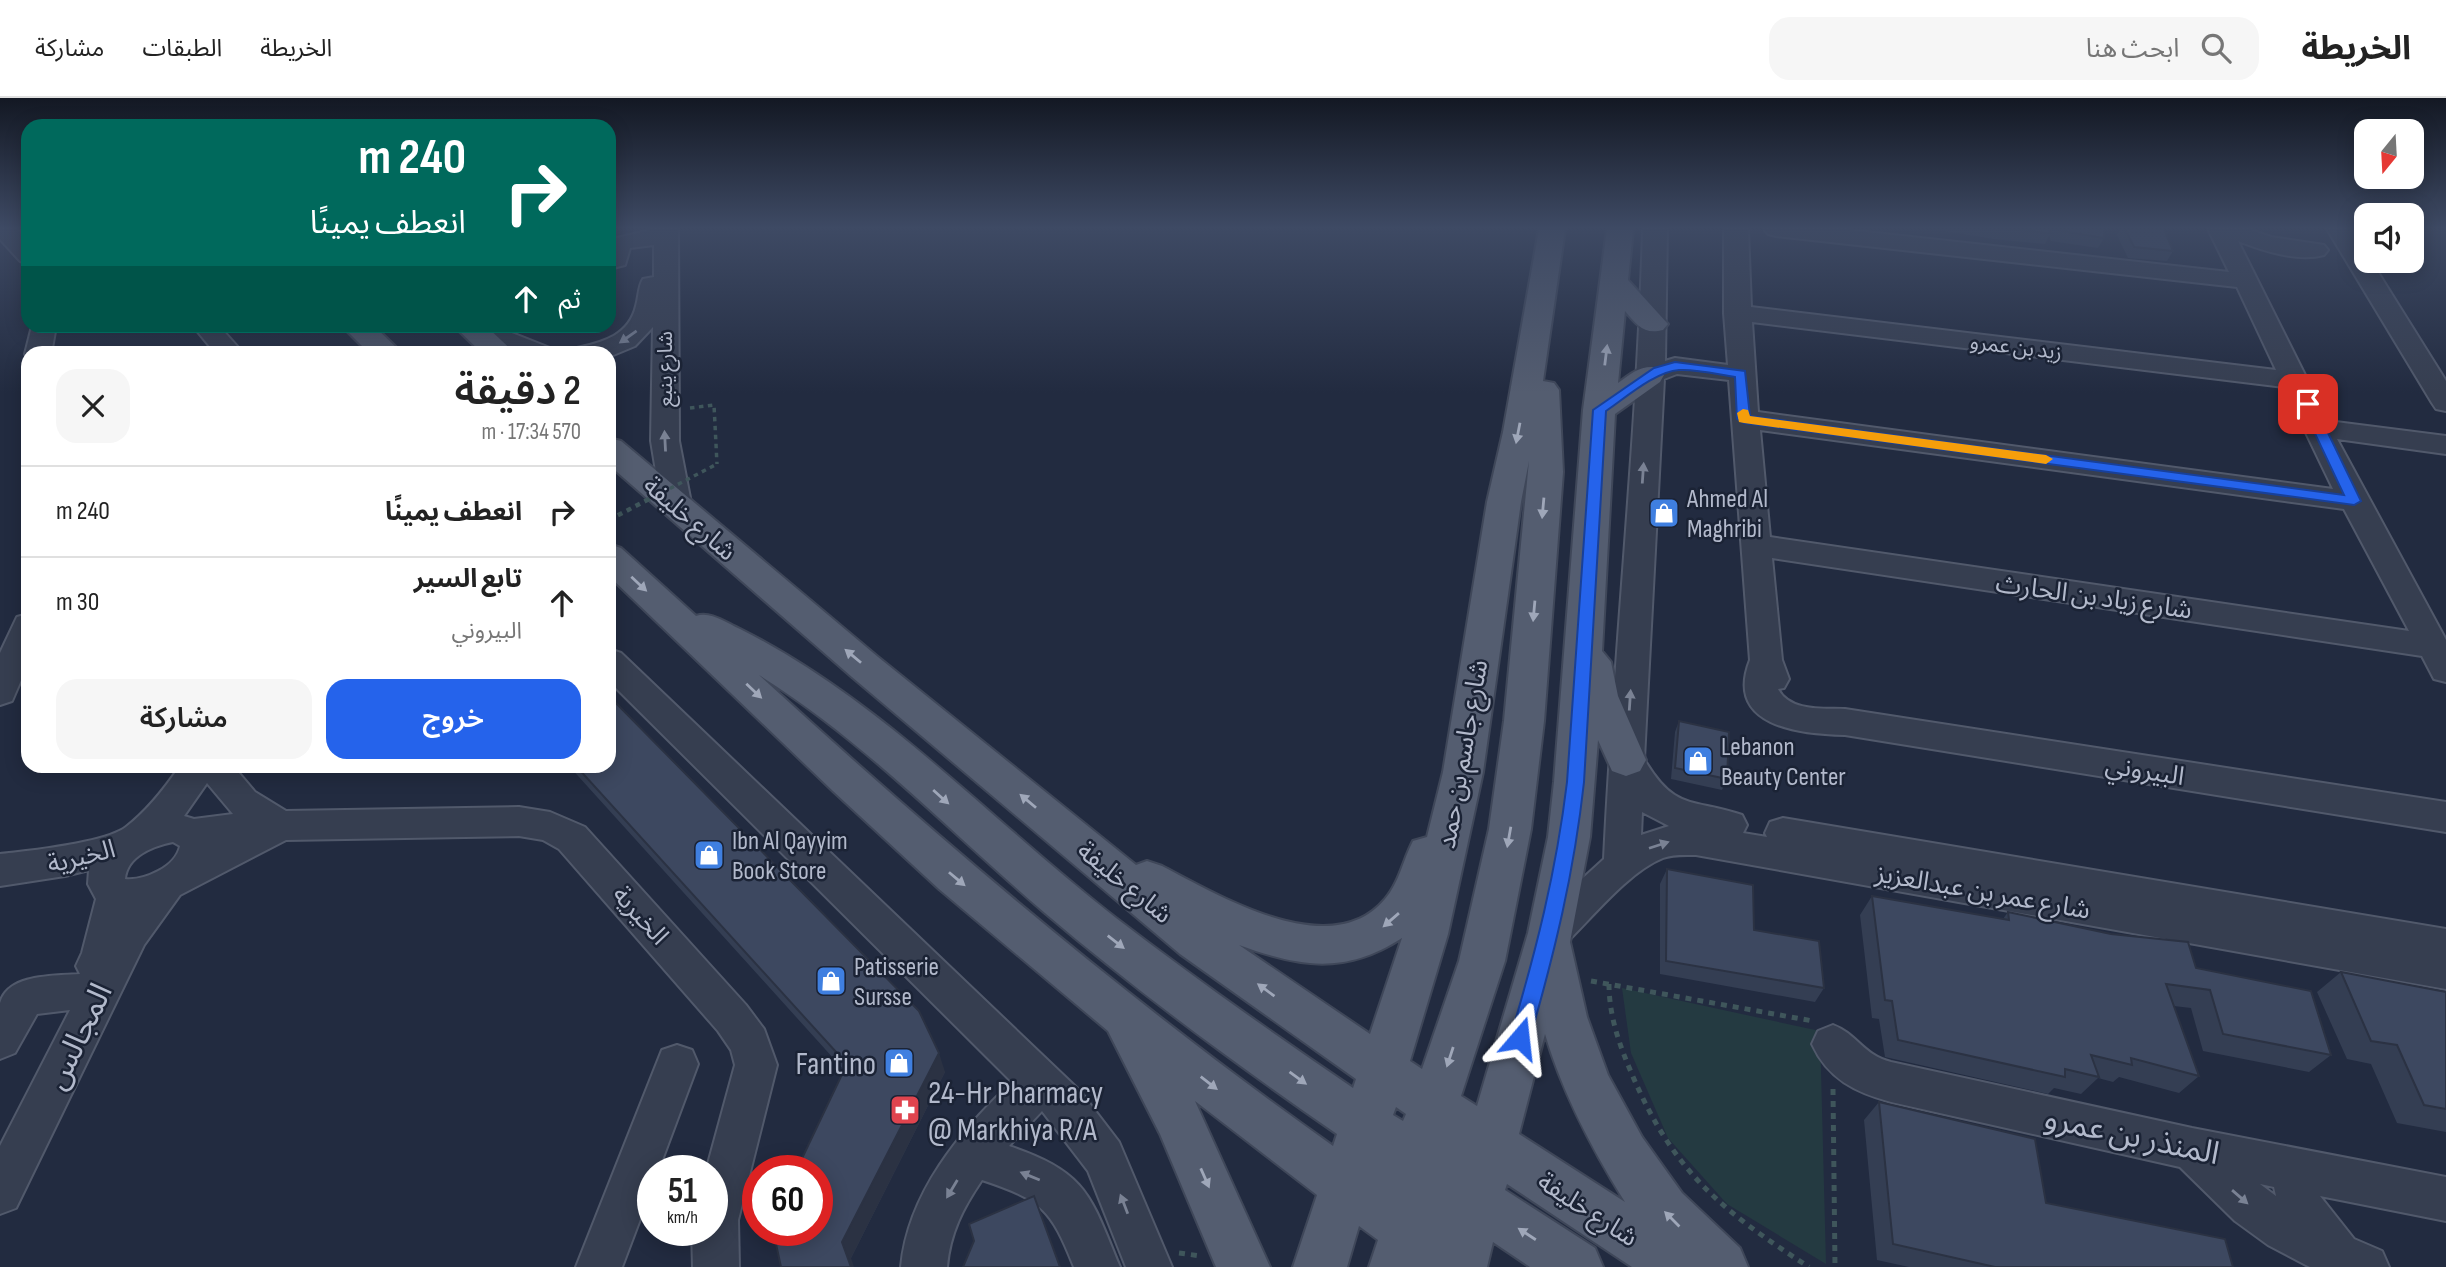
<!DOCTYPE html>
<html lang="ar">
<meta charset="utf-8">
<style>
body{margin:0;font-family:"Sofia Sans Condensed","Noto Sans Arabic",sans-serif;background:#f6f6f6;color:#222;direction:rtl;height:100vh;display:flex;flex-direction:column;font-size:26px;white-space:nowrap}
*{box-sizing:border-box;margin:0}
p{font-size:23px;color:#767676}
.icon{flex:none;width:38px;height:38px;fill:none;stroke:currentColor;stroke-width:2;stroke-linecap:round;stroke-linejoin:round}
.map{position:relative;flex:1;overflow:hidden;direction:ltr}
.panel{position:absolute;left:21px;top:248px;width:595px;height:427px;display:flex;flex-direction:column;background:#fff;border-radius:21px;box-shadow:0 4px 18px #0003;direction:rtl}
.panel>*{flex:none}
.hud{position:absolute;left:21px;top:21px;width:595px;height:214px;border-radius:21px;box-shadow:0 4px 18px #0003;direction:rtl;background:#00695c;color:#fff;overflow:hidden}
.needle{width:46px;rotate:198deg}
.buttons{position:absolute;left:2354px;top:21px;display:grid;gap:14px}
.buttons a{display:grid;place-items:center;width:70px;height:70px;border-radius:14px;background:#fff;box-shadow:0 4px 18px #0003;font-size:35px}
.speed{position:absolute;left:637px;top:1057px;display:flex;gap:14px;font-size:35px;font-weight:700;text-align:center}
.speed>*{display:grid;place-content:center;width:91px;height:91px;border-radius:50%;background:#fff;box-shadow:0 4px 18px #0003;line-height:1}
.speed small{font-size:18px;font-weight:400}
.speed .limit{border:10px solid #d22;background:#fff;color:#111}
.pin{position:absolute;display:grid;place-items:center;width:60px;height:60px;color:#fff;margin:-30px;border-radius:14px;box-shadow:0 4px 10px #0006}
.me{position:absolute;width:77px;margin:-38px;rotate:17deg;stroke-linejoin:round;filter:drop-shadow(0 0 5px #0008)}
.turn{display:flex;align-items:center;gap:24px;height:147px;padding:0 35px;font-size:32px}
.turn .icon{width:91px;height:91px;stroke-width:2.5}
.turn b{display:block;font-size:49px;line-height:60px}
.then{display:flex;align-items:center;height:66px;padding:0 35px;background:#0003;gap:14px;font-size:26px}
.round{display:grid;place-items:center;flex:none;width:74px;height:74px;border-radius:21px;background:#f6f6f6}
.overview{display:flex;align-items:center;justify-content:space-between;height:119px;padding:0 35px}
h1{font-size:42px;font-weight:600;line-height:52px}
.primary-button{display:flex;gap:14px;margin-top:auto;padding:14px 35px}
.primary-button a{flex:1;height:80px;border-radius:21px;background:#2563eb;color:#fff;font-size:28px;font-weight:600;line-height:80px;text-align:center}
.primary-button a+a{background:#f6f6f6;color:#222}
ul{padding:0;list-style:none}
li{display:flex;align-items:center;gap:21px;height:91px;padding:0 35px;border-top:2px solid #e0e0e0}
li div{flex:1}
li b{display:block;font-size:26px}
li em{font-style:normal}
header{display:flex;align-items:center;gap:42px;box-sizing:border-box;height:98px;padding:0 35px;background:#fff;border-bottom:2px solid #e0e0e0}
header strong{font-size:33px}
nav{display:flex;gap:38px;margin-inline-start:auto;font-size:24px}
.search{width:490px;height:63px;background:#f6f6f6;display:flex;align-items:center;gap:18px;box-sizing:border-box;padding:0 24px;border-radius:21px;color:#767676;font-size:26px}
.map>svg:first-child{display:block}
.green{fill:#243a41}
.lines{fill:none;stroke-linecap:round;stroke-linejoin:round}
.minor-casing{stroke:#51596b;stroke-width:4}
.major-casing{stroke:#3f4759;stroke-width:4}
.path-far1{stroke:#3f565b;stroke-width:3.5;stroke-dasharray:4.5 4.5;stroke-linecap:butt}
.path{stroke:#3f565b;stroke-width:5;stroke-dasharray:6 6;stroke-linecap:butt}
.minor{fill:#363e50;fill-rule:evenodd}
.major{fill:#545d70;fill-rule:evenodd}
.path-bridge-far1{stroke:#3f565b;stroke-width:3.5;stroke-dasharray:4.5 4.5;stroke-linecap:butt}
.path-bridge{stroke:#3f565b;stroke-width:4.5;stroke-dasharray:5 5;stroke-linecap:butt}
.wall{fill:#343e53}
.shaded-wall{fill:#2b3243}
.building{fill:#3d4860;stroke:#2b3243;stroke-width:2}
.oneway{fill:#7a8294}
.oneway2{fill:#9fa7b9}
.route{fill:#2563eb;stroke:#184099;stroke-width:2}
.slow{fill:#f59e0b}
.labels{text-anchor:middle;stroke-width:5;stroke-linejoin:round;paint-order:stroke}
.far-street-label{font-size:21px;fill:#b2b9cb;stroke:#1b2335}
.poi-label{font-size:26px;fill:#b2b9cb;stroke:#1b2335;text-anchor:start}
.street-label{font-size:26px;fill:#b2b9cb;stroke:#1b2335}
.near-street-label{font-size:32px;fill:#b2b9cb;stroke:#1b2335}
.near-poi-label{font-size:32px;fill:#b2b9cb;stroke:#1b2335;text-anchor:end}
</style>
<header>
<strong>الخريطة</strong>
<div class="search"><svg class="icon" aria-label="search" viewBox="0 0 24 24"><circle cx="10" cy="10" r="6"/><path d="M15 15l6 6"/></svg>ابحث هنا</div>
<nav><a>الخريطة</a><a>الطبقات</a><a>مشاركة</a></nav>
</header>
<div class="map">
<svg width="2446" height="1169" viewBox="0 0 2446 1169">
<rect width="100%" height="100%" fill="#222b40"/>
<!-- green -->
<polygon class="green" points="1622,890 1820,933 1826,1166 1727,1106 1668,1040 1631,955"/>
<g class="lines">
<!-- minor casing -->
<g class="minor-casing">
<g id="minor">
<polygon points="0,131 17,131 28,144 28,165 20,163 0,141"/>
<path d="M654,131h24l1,212 13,67 -5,7 -10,3 -10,-3 -5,-7 -11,-67 2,-114 -18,19 -24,10 -2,-2h-36l4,-6c27,-6 52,-13 59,-42 3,-10 2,-19 7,-27l11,-2v-32l-24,3 -5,17 -16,4v-29z"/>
<path d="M1643,131h24l-2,132 10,-3 53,7 -4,-52v-84h24l3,78 525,63 -39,-83 -461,-51 -8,-2 -4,-5h75l390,43 -21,-43h40l23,8 53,8 4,5 -4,5c-26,7 -61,-4 -86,-14l90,180 118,15v18l-109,-15 109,201v42l-12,-3 -12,-23 -650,-98 10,102 7,19 -5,9 -6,1c12,23 45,19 67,20l601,93v30l-601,-97c-46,-1 -121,-9 -95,-75l-21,-280 -52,-6 -13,5 -20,380c31,53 48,39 98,56l5,10 -4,8 24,4 -2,-4 5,-11 13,-4 663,111v60l-750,-134c-11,0 -23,-1 -33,3 -35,14 -72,61 -99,87l-14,5 -14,-5 -5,-12 5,-12 68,-62c10,-211 33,-420 39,-630zM1752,224l532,65 49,102 -575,-77zM1760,332l584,79 65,122 -639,-94zM1642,714l27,14 -28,9z"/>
<polygon points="2327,131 2351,131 2366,156 2366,163 2371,163 2446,283 2446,313 2436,311 2432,305"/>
<polygon points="32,228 56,228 51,256 28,256 28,260 25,256"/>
<polygon points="193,228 219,228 244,256 216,256"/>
<polygon points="460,228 494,228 550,250 554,256 517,256 464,233"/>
<polygon points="28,516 28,566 12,603 0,607 0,555 17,519"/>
<path d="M609,551l12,4 459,438 39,51 53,125h-46l-38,-96 -46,-60 -33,35c79,27 81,49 111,121h-46c-23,-58 -32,-67 -92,-87 -19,28 -32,53 -35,87h-46c7,-74 59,-136 111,-185l-403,-401z"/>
<path d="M180,668h53l22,26 31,19 233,-4 31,5 35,15 161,178 18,24 13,36 -39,155 1,47h-46l-1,-37h20v-59h-6l29,-106 -4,-15 -13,-19 -159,-182 -16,-9 -24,-4 -233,4 -106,55 -36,50 -128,263 -16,6v-68l70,-136 -33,4 -22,39 -15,6c0,-15 0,-43 0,-56 8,-30 56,-27 80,-29l-4,-8 6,-13 14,-54 -8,-15 1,-14 -24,6 -65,10v-32c28,-3 105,-11 126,-27 21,-16 39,-39 54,-61zM207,685l26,31 -39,5 -10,-3zM173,744l7,4c-4,21 -36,35 -55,33 2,-23 28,-33 48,-37z"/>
<path d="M1833,927c24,9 30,30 58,37l301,66 254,49v44l-126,-25 34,43 28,12 7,16h-79l-6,-3 -36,-19 -33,-24 -55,-54 -289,-65c-36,-10 -63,-23 -79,-58l6,-13zM2260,1086l14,3 2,9z"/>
<polygon points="677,947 692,952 698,966 658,1073 653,1073 653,1087 622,1169 576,1169 662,952"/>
</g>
</g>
<!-- major casing -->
<g class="major-casing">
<g id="major">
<path d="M1539,131h26l-22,152 11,2 5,7 4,82 -19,249 -13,108 -26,132 -44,135 16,10 51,-173 20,-96 6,-55 29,-372 24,-181h26l-5,51 40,44 -5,6c-19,5 -26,-5 -38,-19l-7,72c14,-10 24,-19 42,-15l4,7 -4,7 -45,32 -13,237 9,11 7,34 28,64 -6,11 -14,5 -14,-5 -14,-31 -8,97 -20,105 17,75 21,58 34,62 40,56 58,55 8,19h-116l-125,-83 -2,6 90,58 8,19h-73l-37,-25 -6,25h-118l9,-27 -19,-14 -12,41h-54l24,-72 -122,-94 75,166h-54l-56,-133 -52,-103 -169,-142 -106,-98 -224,-215v-32l12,4 75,68c15,-5 30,7 44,13 142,71 252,193 376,289 77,59 156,115 237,170l3,-9 -176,-125 -328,-277 -243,-212v-27l12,3 257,216 258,208 11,-4 15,5c56,29 169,98 223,33 14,-16 18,-39 28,-58l14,-4 16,-65 44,-270 16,-70zM1529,363l-25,260 -15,108 -30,132 -37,108 -12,-8 38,-127 35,-162 38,-270zM759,577c106,66 191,157 286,238 93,79 192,152 292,221l-4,12c-202,-143 -392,-304 -574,-471zM1402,840l-32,96 -131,-89c60,22 106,30 163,-7zM1545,936c18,60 47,115 80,168l-106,-68zM1396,1009l10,7 -3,7 -10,-6z"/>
<polygon points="342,228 374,228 403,256 370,256"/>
<polygon points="454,228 486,228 516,256 483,256"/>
</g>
</g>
<!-- path-far1 -->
<polyline class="path-far1" points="690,310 714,307 717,366"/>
<!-- path -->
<g class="path">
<polyline points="1591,883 1813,923"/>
<path d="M1609,886c0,31 10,60 22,88 42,100 90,138 178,195"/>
<polyline points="1833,991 1835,1169"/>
<polyline points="1179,1155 1201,1158"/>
</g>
<!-- minor -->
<use href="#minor" class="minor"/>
<!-- major -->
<use href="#major" class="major"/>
<!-- path-bridge-far1 -->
<polyline class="path-bridge-far1" points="646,403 717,366"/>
<!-- path-bridge -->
<polyline class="path-bridge" points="609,422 649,401"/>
</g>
<!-- wall -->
<g class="wall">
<polygon points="1933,131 2104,131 2104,140 2098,150 2051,143 2049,138 2045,146 1993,141"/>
<polygon points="2120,131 2164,131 2173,153 2167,163 2128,160 2117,137"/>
<polygon points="1679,623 1727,681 1722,692 1671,681 1675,634"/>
<polygon points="569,668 609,668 945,974 851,1160 781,1169 844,972"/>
<polygon points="1667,771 1754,832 1824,890 1815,904 1660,876 1660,786"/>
<polygon points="1872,798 2003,821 2008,814 2196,870 2331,957 2309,974 2203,953 2191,910 2174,908 2199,978 2179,995 2119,979 2113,984 2098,980 2081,996 2054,990 2048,996 1885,959 1879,921 1872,920 1860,817"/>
<polygon points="2341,874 2446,894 2446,1034 2397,1025 2371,966 2347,961 2317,894"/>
<polygon points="1879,1004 2046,1105 2233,1169 1909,1169 1877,1162 1864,1022"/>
</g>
<!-- shaded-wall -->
<polygon class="shaded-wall" points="939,955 945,974 851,1160 854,1169 851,1169 842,1144"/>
<!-- building -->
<g class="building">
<polygon points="2005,131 2049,131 2050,135"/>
<polygon points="2056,131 2104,131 2104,140 2056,132"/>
<polygon points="2125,131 2164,131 2173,153 2134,149"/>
<polygon points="609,598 919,913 939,955 842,1144 851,1169 781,1169 773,1132 817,1132 817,1073 796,1073 847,966 576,668 609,668"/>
<polygon points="1679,623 1729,634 1727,681 1675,670"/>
<polygon points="1667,771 1753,787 1754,832 1819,843 1824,890 1666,863"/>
<polygon points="1872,798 2009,822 2008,814 2111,836 2188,844 2196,870 2311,893 2331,957 2223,936 2210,892 2166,886 2199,978 2131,960 2132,967 2091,957 2099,979 2065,971 2065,979 1898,942 1892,903 1885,902"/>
<polygon points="2341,874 2446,894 2446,1011 2424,1007 2397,947 2371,943"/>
<polygon points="1879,1004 2035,1041 2046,1105 2225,1141 2233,1169 1995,1169 1893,1146"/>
<polygon points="1034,1098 1060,1169 963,1169 974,1143 969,1126"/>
</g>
<!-- one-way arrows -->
<defs><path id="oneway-solid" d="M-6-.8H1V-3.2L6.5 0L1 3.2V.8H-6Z" transform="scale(1.75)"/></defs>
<g class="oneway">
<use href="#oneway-solid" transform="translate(628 239) rotate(145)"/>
<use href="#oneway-solid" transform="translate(665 343) rotate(-93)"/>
<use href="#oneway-solid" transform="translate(1643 375) rotate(-86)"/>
<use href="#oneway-solid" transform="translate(1630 602) rotate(-86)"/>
<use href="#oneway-solid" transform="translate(1659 747) rotate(-18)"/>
<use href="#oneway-solid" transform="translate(1030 1078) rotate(-158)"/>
<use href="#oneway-solid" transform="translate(952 1091) rotate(121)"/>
<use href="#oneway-solid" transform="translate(2240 1099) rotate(41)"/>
<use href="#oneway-solid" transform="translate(1124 1106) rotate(-111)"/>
</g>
<g class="oneway2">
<use href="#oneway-solid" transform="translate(1606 257) rotate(-83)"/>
<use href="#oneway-solid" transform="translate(1518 335) rotate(101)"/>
<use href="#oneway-solid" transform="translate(1543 410) rotate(95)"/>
<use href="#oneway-solid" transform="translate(639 486) rotate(43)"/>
<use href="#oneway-solid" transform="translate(1534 513) rotate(95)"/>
<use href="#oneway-solid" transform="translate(853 558) rotate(-140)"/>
<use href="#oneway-solid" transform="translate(754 593) rotate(43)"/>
<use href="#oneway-solid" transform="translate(941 699) rotate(42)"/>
<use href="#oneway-solid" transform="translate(1028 703) rotate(-140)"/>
<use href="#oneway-solid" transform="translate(1509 739) rotate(100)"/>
<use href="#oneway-solid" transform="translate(957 781) rotate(40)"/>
<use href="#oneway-solid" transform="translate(1391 822) rotate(139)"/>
<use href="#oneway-solid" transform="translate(1116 844) rotate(38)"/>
<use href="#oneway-solid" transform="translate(1266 892) rotate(-144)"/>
<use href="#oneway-solid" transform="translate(1450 959) rotate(108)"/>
<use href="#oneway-solid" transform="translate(1298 980) rotate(36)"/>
<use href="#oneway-solid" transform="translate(1209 985) rotate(38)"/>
<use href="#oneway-solid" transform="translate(1205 1080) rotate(66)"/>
<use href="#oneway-solid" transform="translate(1672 1121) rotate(-135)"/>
<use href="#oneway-solid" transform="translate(1527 1136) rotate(-147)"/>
</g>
<!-- sky -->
<linearGradient id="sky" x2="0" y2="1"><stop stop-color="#131823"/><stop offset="0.44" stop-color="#3e4a64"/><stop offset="1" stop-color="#3e4a64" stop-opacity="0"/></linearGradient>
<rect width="2446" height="295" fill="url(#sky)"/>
<!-- route -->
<path class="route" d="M1675,264l70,9 5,45 594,79 -43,-91 7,-4 6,4 47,97 -7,4 -610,-82 -7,-4 -2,-42c-19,-3 -38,-8 -56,-7 -23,1 -55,29 -73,41l-22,371c-10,91 -29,169 -54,256l-3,6 -7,3 -7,-3 -3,-6c26,-87 46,-165 57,-256l26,-372 61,-42z"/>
<!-- slow -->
<polygon class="slow" points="1743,311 1748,312 1750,318 2046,357 2053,361 2046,366 1744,325 1739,324 1737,315"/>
<!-- icons -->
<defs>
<g id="shop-square" transform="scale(1.575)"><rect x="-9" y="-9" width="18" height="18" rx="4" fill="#3f7fe0" stroke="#1b2335"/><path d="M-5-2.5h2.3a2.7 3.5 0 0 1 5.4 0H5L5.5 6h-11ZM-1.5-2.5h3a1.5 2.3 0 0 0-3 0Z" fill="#fff"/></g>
<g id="pharmacy-square" transform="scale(1.575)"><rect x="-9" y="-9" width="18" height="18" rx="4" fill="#e0444e" stroke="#1b2335"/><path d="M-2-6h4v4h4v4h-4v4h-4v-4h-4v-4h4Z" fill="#fff"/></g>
</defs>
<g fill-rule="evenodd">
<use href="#shop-square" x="1664" y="415"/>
<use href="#shop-square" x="1698" y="663"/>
<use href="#shop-square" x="709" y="757"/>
<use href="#shop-square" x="831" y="883"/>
<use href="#shop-square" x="899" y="965"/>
<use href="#pharmacy-square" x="905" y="1012"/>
</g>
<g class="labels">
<!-- far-street labels -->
<g class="far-street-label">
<text transform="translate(2016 249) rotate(7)" y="7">زيد بن عمرو</text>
<text transform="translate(665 271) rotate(-90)" y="7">شارع ينبع</text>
</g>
<!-- poi labels -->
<g class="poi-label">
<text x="1687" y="409">Ahmed Al<tspan x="1687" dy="30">Maghribi</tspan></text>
<text x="1721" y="657">Lebanon<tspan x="1721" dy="30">Beauty Center</tspan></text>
<text x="732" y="751">Ibn Al Qayyim<tspan x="732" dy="30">Book Store</tspan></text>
<text x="854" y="877">Patisserie<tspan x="854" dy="30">Sursse</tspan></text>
</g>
<!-- street labels -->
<g class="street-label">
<text transform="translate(690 420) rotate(41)" y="9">شارع خليفة</text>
<text transform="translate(2094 498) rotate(8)" y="9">شارع زياد بن الحارث</text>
<text transform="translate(1462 656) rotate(-80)" y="9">شارع جاسم بن حمد</text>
<text transform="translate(2145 672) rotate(9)" y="9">البيروني</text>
<text transform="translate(81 758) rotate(-14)" y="9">الخيرية</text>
<text transform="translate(1125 784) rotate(39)" y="9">شارع خليفة</text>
<text transform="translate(1983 793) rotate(10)" y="9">شارع عمر بن عبدالعزيز</text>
<text transform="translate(641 817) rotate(48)" y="9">الخيرية</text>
<text transform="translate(1588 1111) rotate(33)" y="9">شارع خليفة</text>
</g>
<!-- near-street labels -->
<g class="near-street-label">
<text transform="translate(78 938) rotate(-64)" y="11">المجالس</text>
<text transform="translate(2132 1037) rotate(12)" y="11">المنذر بن عمرو</text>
</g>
<!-- near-poi labels -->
<g class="near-poi-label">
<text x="876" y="976">Fantino</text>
<text x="928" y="1005" text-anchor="start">24-Hr Pharmacy<tspan x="928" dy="37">@ Markhiya R/A</tspan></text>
</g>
</g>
</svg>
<div class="buttons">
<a><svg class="needle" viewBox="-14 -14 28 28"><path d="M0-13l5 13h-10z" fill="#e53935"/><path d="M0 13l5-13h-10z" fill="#767676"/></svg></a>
<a><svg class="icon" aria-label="sound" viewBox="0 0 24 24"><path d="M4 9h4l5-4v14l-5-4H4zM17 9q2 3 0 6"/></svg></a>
</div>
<div class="speed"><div>51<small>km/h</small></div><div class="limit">60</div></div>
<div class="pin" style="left:2308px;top:306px;background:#d93025"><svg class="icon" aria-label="arrive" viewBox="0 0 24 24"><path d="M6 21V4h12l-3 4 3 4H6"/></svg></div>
<svg class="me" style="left:1520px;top:940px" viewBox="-20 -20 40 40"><path d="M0-17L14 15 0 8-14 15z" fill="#2563eb" stroke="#fff" stroke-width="4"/></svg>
<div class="hud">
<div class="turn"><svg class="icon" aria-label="right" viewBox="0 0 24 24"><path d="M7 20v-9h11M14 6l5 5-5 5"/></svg><div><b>240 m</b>انعطف يمينًا</div></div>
<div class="then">ثم<svg class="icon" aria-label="ahead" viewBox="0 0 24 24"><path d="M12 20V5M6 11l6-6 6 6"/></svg></div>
</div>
<section class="panel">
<div class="overview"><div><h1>2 دقيقة</h1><p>570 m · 17:34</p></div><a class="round"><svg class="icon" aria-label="close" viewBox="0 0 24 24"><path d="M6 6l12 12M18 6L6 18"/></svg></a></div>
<ul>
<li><svg class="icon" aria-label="right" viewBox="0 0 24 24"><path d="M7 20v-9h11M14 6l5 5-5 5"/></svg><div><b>انعطف يمينًا</b></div><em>240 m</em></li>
<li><svg class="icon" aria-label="ahead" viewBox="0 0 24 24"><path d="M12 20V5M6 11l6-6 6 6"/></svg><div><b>تابع السير</b><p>البيروني</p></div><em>30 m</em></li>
</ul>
<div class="primary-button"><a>خروج</a><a>مشاركة</a></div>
</section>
</div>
